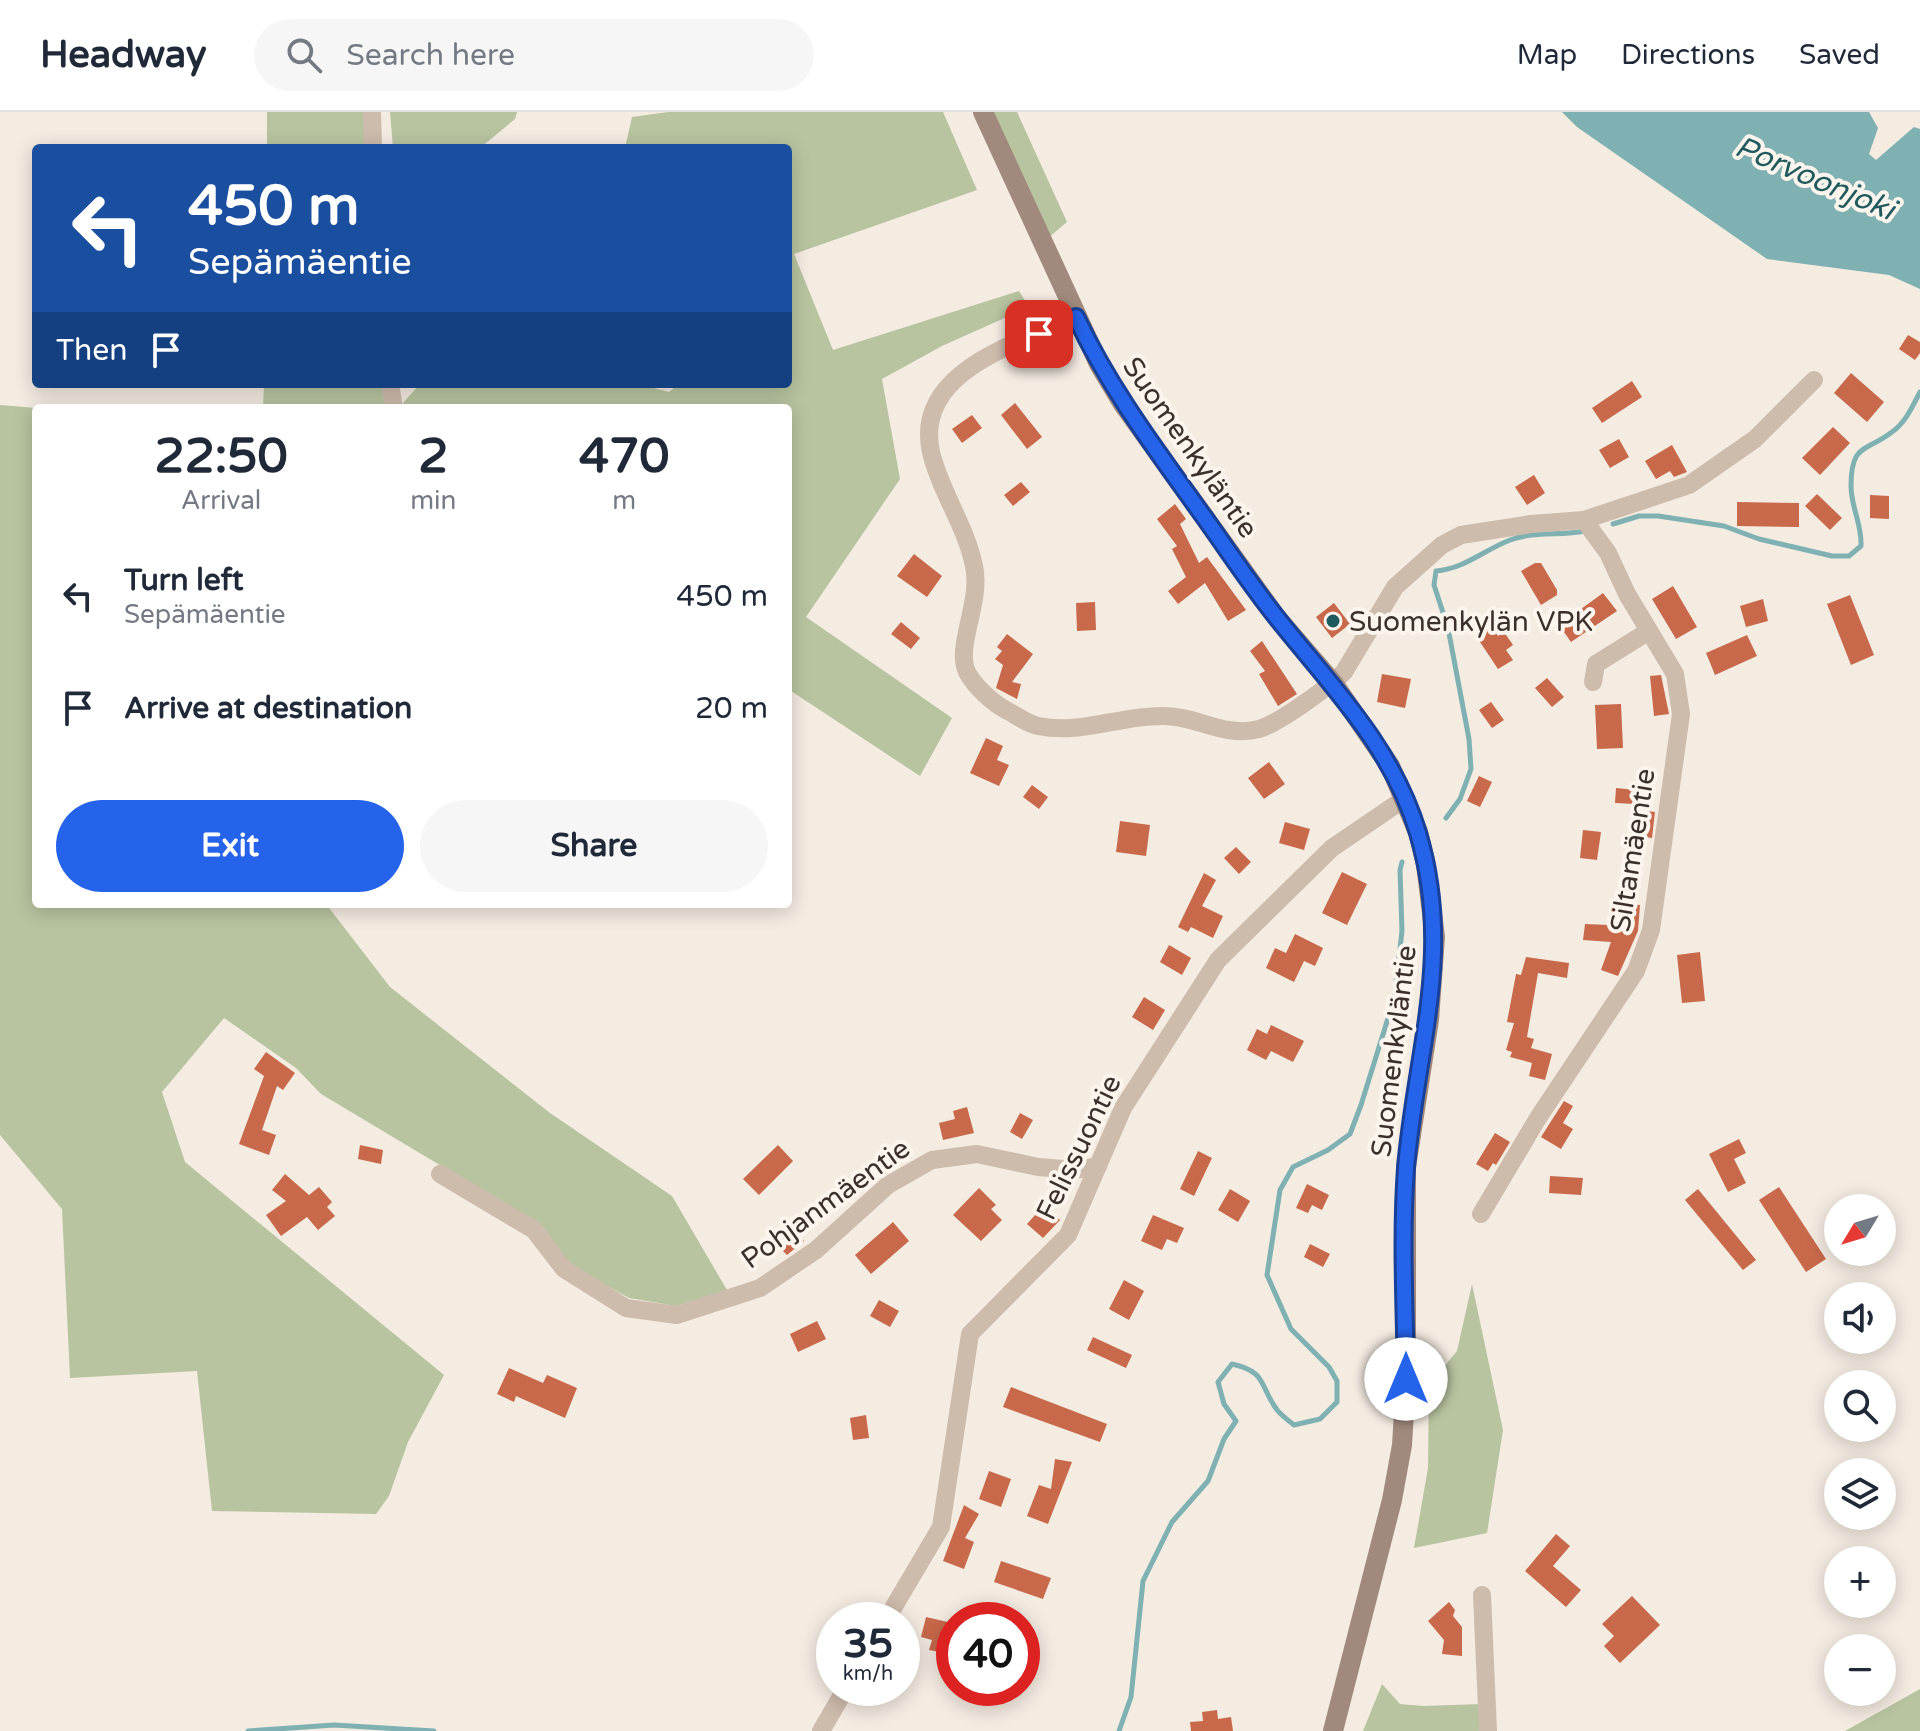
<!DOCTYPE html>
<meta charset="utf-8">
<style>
body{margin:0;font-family:"Varela Round",sans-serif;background:#f6f6f7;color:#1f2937;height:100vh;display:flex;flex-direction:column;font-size:30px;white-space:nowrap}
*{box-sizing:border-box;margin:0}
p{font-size:26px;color:#747a83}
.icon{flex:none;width:44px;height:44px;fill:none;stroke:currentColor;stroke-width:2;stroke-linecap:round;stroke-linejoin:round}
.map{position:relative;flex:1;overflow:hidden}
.side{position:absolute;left:32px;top:292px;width:760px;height:504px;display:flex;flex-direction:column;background:#fff;border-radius:8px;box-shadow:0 4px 20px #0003}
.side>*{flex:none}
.banner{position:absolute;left:32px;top:32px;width:760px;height:244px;border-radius:8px;box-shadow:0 4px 20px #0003;background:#1a4fa0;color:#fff;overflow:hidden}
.needle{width:52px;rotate:232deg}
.fabs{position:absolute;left:1824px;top:1082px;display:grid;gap:16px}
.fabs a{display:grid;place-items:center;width:72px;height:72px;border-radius:50%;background:#fff;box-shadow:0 4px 20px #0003;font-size:40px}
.speed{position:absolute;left:816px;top:1490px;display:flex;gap:16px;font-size:40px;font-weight:700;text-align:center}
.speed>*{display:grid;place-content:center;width:104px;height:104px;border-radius:50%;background:#fff;box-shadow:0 4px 20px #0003;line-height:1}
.speed small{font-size:20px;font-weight:400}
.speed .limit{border:12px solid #d22;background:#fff;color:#111}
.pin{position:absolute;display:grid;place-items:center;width:68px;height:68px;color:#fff;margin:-34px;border-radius:16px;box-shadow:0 4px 12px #0006}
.me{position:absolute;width:88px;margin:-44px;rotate:0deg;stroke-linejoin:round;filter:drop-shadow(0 0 6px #0008)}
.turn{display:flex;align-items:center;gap:28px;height:168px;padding:0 24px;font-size:36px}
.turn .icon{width:104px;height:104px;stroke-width:2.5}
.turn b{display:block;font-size:56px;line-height:68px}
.then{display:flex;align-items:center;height:76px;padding:0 24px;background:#0003;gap:16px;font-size:30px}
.eta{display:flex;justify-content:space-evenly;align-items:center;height:136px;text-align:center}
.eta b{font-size:48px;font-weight:800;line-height:56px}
.cta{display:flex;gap:16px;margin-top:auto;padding:16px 24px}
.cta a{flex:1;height:92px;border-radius:48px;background:#2563eb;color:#fff;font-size:32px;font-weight:800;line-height:92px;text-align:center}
.cta a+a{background:#f6f6f7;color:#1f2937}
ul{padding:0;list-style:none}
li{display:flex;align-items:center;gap:24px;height:112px;padding:0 24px}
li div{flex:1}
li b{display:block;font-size:30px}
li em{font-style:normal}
header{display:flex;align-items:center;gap:48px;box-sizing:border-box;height:112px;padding:0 40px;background:#fff;border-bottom:2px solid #e0e1e3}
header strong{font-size:38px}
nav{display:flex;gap:44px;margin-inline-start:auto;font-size:28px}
.search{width:560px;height:72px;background:#f6f6f7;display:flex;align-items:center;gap:20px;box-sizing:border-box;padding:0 28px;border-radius:44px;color:#747a83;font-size:30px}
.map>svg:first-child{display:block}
.green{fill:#b8c4a0}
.water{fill:#7fb0b2}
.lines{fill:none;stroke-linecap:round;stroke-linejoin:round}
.stream{stroke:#7fb0b2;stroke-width:5}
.building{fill:#c8694b}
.street{stroke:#cdbbac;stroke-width:18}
.secondary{stroke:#a18a7d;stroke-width:20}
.route-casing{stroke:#184099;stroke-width:20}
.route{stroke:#2563eb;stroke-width:14}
.poi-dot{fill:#1f5a5e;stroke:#fbf5ee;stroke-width:3}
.labels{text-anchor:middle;stroke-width:8;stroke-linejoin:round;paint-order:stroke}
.street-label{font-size:28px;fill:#3b302b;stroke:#fbf5ee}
.poi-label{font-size:28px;fill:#3b302b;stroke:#fbf5ee;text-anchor:start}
.water-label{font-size:30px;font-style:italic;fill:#1f5a5e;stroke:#fbf5ee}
</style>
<header>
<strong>Headway</strong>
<div class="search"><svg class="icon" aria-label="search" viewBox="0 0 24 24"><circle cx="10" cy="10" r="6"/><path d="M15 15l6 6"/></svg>Search here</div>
<nav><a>Map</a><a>Directions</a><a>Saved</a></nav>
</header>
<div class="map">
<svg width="1920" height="1619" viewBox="0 0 1920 1619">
<rect width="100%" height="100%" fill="#f4ebe1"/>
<!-- green -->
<g class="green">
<polygon points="267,0 365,0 366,36 267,36"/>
<polygon points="390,0 517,0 515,7 480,36 393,36"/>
<polygon points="668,0 943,0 977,78 794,142 833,238 1019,179 1029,195 942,234 882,267 900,367 806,505 952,606 920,664 788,577 788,296 404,296 403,291 420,272 638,272 669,280 679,272 788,272 788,36 625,36 632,5"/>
<polygon points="992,0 1017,0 1067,110 1048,126"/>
<polygon points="264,272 383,272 389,296 263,296"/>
<polygon points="0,293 36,296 36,792 326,792 390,875 550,1001 672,1084 727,1178 676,1194 629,1186 571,1154 542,1114 321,982 296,956 224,906 162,980 185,1050 444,1263 408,1330 389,1384 376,1402 212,1399 197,1259 70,1266 62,1097 0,1023"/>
<polygon points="1472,1172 1503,1318 1487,1421 1414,1436 1428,1356 1429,1273 1457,1239"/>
<polygon points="1382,1572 1400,1592 1423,1594 1481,1592 1483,1619 1363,1619"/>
<polygon points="1920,1577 1920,1619 1845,1619"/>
</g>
<!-- water -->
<polygon class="water" points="1562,0 1869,0 1878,16 1869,42 1876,48 1914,15 1920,17 1920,177 1889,163 1767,147 1577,15"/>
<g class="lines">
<!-- stream -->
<g class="stream">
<path d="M1613,412l26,-8h19l66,10 35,13 73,17h17l12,-10c1,-22 -10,-39 -10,-60 0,-43 15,-34 41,-54 14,-10 20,-25 28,-40"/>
<path d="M1446,706l14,-19 11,-30 -2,-30 -21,-111 -14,-43 2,-14c28,-2 48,-21 74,-31 24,-9 50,-4 75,-9"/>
<polyline points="248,1619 334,1613 434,1619"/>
<path d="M1119,1619l12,-34 12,-116 29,-59 36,-41 16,-42 12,-18 -12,-17 -6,-22 14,-18c34,8 27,19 43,43 4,7 13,13 19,18l26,-6 17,-17v-21l-8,-14 -38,-38 -24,-54 13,-85 13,-23 35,-17 22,-16 11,-29 33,-106 8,-68 -2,-61 2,-8"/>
</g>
</g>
<!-- building -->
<g class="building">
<polygon points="1908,223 1920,230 1920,241 1915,248 1899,237"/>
<polygon points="1851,261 1884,290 1867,310 1834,281"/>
<polygon points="1632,269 1642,285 1602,311 1592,296"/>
<polygon points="1015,291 1042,325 1027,337 1001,303"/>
<polygon points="972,303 982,316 962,331 952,317"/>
<polygon points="1833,315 1850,331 1820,363 1802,346"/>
<polygon points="1619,327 1629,345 1610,356 1599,338"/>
<polygon points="1672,333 1687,360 1674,365 1670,359 1656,367 1645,349"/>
<polygon points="1534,363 1545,381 1527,393 1515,375"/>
<polygon points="1021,370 1030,380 1013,394 1004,383"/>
<polygon points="1817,382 1842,406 1830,418 1805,394"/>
<polygon points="1870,383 1889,384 1889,407 1870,406"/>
<polygon points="1737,390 1799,391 1799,415 1737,414"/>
<polygon points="1175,392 1186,407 1180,412 1199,451 1207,445 1246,498 1228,509 1205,471 1178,492 1168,479 1186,465 1172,437 1177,434 1157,407"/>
<polygon points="914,442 942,464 927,485 897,464"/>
<polygon points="1535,451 1541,451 1557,478 1557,483 1541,493 1521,459"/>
<polygon points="1673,474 1697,515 1676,527 1652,487"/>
<polygon points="1603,481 1617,499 1571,530 1559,513"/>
<polygon points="1850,483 1874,543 1851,553 1827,492"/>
<polygon points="1763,487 1768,509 1746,515 1740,494"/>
<polygon points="1095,490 1096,518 1077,519 1076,491"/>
<polygon points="1334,491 1350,512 1332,526 1316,505"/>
<polygon points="901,510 920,526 911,537 891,522"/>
<polygon points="1489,511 1498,524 1504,520 1513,533 1506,538 1513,548 1498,557 1474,521"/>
<polygon points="1007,522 1033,542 1012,570 1021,572 1017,587 996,576 1003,553 995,547 1002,539 997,535"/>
<polygon points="1747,523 1757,544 1715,563 1706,541"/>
<polygon points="1262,529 1297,582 1278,594 1259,562 1265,559 1250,539"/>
<polygon points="1382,562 1411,567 1405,596 1377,590"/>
<polygon points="1661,563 1669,602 1654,604 1650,564"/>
<polygon points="1547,566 1564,585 1552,595 1535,576"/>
<polygon points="1491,590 1504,608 1492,616 1479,598"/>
<polygon points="1621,592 1623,636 1597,637 1595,593"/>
<polygon points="986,626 1003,634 997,648 1009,653 999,674 970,661"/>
<polygon points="1269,650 1285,672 1264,687 1248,666"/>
<polygon points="1479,664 1492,670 1480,695 1467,689"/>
<polygon points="1032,673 1048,685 1039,697 1023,685"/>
<polygon points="1616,676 1636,678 1635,692 1615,691"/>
<polygon points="1639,698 1655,700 1652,726 1636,724"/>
<polygon points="1120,709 1150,713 1146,744 1116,740"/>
<polygon points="1285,710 1310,717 1304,738 1279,731"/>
<polygon points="1583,718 1601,720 1597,748 1580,746"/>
<polygon points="1236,735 1251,750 1239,762 1224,746"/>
<polygon points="1342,760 1367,772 1347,813 1322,801"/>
<polygon points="1204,761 1216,768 1202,794 1223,804 1213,826 1191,815 1188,820 1178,815"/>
<polygon points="1623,792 1640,793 1638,819 1618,864 1601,858 1611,830 1583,828 1585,812 1610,813 1611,795 1623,796"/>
<polygon points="1295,822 1323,836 1315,854 1304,849 1294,870 1266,856 1275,836 1286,841"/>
<polygon points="1169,833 1191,846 1182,863 1160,850"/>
<polygon points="1700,840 1705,889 1682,891 1677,843"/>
<polygon points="1526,845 1569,851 1567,866 1538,861 1527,925 1534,927 1531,936 1552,942 1545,968 1529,964 1532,951 1510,945 1512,940 1506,938 1514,911 1507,910 1516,862 1521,863"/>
<polygon points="1144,885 1165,898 1153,918 1132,905"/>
<polygon points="1271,913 1304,929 1293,950 1271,939 1266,948 1247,938 1257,917 1267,922"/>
<polygon points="266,940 295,961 283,978 277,974 262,1018 276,1023 269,1043 239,1032 264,964 254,957"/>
<polygon points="1564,989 1573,994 1563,1011 1573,1017 1561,1037 1541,1025"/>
<polygon points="967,995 974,1021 943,1028 939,1011 955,1007 953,999"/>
<polygon points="1020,1001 1033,1008 1022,1027 1010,1020"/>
<polygon points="1495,1021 1510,1030 1496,1053 1493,1051 1488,1059 1476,1052"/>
<polygon points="1739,1027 1746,1041 1734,1047 1746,1071 1728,1080 1709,1042"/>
<polygon points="360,1033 383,1038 381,1052 358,1047"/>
<polygon points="778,1033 793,1049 759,1083 743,1067"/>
<polygon points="1198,1039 1212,1046 1194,1084 1180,1077"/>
<polygon points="285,1062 309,1083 319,1075 332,1090 327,1095 335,1104 318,1118 307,1105 281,1124 266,1103 286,1089 272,1078"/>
<polygon points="1550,1064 1583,1066 1581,1083 1549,1081"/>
<polygon points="1307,1072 1329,1083 1322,1098 1312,1093 1308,1101 1296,1096"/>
<polygon points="1779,1075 1826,1147 1806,1160 1759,1088"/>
<polygon points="979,1076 996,1093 991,1097 1002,1108 981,1129 953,1103"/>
<polygon points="1230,1077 1250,1089 1238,1110 1218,1098"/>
<polygon points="1698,1077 1756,1148 1743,1158 1685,1088"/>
<polygon points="1044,1093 1060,1108 1043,1126 1027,1112"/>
<polygon points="1153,1103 1184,1116 1177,1131 1167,1127 1162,1138 1141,1129"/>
<polygon points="893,1110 909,1129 871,1162 855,1143"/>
<polygon points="789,1113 804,1129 787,1143 773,1129"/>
<polygon points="1310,1132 1330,1142 1323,1155 1304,1145"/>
<polygon points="1124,1168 1144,1179 1129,1208 1109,1197"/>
<polygon points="879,1188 899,1199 890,1215 870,1204"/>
<polygon points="817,1209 826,1227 798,1240 790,1222"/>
<polygon points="1093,1225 1132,1243 1126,1256 1087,1238"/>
<polygon points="509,1256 543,1271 547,1263 577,1276 565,1306 516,1284 514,1290 497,1282"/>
<polygon points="1011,1275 1107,1312 1100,1330 1003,1295"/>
<polygon points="866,1303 869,1326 853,1328 850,1306"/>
<polygon points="1055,1347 1072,1350 1048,1412 1027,1404 1039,1373 1051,1377"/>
<polygon points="989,1359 1011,1367 1001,1395 979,1387"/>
<polygon points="964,1393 979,1402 965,1426 974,1430 964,1457 943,1449"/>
<polygon points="1556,1422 1570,1434 1553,1454 1581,1478 1566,1495 1525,1459"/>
<polygon points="1001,1449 1051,1466 1043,1487 994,1470"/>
<polygon points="1632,1484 1660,1513 1620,1551 1604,1534 1614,1524 1602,1512"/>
<polygon points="1449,1490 1455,1498 1453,1504 1462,1515 1462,1544 1442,1542 1444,1528 1428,1509"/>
<polygon points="926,1505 952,1511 945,1541 929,1538 932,1528 921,1525"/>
<polygon points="1217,1598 1218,1607 1231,1605 1233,1619 1191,1619 1190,1610 1203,1609 1202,1600"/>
</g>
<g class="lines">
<!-- street -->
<g class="street">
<polyline points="372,0 373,36"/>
<path d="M1076,205c-57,26 -163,54 -145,135 9,39 35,74 43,114 8,36 -19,80 -7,106 7,14 26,31 39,38 10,5 21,14 32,16 43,9 83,-11 126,-10 33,0 60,22 95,13 19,-5 71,-43 85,-57l51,-85 47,-42 19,-10 70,-11 53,-4 105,-35 66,-46 59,-59"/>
<polyline points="390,272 394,296"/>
<polyline points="1593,570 1596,552 1649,519"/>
<polyline points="440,1062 534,1118 564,1157 626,1196 677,1203 760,1176 816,1138 888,1073 932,1048 977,1042 1038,1055 1076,1058 1098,1054"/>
<polyline points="1481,1102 1538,1006 1636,859 1651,818 1681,602 1675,562 1627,482 1608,441 1584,408"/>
<polyline points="1482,1483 1488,1619"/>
<polyline points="886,1508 941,1415 970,1222 1068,1123 1123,996 1218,848 1332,736 1404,687"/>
<polyline points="821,1619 846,1576"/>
</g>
<!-- secondary -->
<polyline class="secondary" points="983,0 1099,252 1123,292 1277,506 1333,571 1390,654 1418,720 1426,753 1435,825 1429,908 1406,1055 1406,1267 1402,1333 1392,1388 1333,1619"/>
</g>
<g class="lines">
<!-- route casing -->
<g class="route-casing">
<path id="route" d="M1039,222l37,-17c33,70 78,130 123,193 26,36 50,73 78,108 54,68 115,128 141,215 36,120 -2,217 -12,335 -5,69 -1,141 0,211"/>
</g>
<!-- route -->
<use href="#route" class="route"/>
</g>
<!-- markers -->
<circle class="poi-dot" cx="1333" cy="509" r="8"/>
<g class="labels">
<!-- street labels -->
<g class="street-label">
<text transform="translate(1191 335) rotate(55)" y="10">Suomenkyläntie</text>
<text transform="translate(1632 738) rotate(-81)" y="10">Siltamäentie</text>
<text transform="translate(1393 939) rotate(-83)" y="10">Suomenkyläntie</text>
<text transform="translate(1078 1035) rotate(-64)" y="10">Felissuontie</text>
<text transform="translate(825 1091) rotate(-36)" y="10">Pohjanmäentie</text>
</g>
<!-- poi labels -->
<g class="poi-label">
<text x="1349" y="519">Suomenkylän VPK</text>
</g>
<!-- water labels -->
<g class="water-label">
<text transform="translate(1815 66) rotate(23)" y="10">Porvoonjoki</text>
</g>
</g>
</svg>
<div class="fabs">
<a><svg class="needle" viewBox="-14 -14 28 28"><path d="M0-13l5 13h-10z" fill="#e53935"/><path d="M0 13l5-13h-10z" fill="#747a83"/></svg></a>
<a><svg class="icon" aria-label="sound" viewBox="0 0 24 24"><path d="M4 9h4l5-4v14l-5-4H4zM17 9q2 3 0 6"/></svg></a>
<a><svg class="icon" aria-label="search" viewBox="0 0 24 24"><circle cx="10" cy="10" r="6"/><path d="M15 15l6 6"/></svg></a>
<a><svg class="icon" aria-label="layers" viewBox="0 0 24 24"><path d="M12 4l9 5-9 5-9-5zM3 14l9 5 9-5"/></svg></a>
<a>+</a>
<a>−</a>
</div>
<div class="speed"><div>35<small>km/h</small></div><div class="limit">40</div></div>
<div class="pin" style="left:1039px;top:222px;background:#d93025"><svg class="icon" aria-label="arrive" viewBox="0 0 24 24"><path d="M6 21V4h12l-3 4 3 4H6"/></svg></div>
<svg class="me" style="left:1406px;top:1267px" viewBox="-20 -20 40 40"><circle r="19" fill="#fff"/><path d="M0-13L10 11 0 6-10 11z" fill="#2563eb"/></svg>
<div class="banner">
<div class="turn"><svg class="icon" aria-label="left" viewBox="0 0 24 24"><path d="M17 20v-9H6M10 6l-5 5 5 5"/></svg><div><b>450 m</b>Sepämäentie</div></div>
<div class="then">Then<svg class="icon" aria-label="arrive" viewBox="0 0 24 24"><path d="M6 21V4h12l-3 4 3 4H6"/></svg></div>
</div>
<section class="side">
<div class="eta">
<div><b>22:50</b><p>Arrival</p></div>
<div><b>2</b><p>min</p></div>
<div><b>470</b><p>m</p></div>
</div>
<ul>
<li><svg class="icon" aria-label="left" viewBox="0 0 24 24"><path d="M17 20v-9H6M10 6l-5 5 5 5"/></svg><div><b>Turn left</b><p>Sepämäentie</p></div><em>450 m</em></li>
<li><svg class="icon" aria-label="arrive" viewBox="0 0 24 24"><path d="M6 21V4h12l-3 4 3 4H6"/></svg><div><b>Arrive at destination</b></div><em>20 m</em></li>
</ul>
<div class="cta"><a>Exit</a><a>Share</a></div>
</section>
</div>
